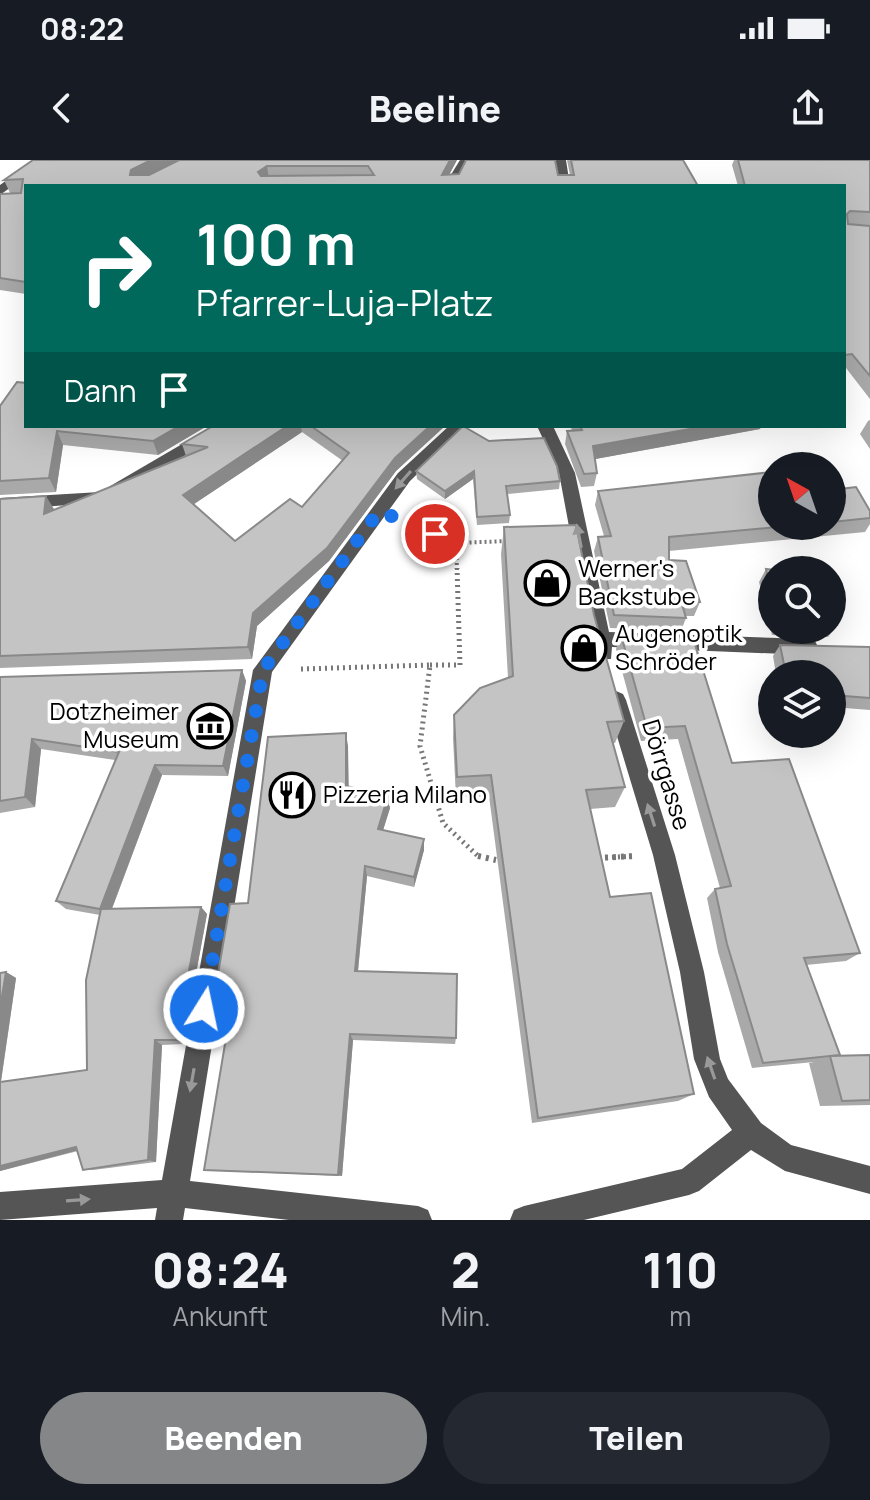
<!DOCTYPE html>
<html lang="de">
<meta charset="utf-8">
<style>
body{margin:0;font-family:Manrope,sans-serif;background:#242831;color:#f1f3f6;height:100vh;display:flex;flex-direction:column;font-size:30px;white-space:nowrap}
*{box-sizing:border-box;margin:0}
p{font-size:26px;color:#9ea1a6}
.icon{flex:none;width:44px;height:44px;fill:none;stroke:currentColor;stroke-width:2;stroke-linecap:round;stroke-linejoin:round}
.map{position:relative;height:1060px;overflow:hidden}
.side{display:flex;flex-direction:column;background:#171b24;flex:1}
.side>*{flex:none}
.top-card{position:absolute;left:24px;top:24px;width:822px;height:244px;border-radius:0px;box-shadow:0 8px 32px #0002;background:#00695c;color:#fff;overflow:hidden}
.needle{width:52px;rotate:320deg}
.buttons{position:absolute;left:758px;top:292px;display:grid;gap:16px}
.buttons a{display:grid;place-items:center;width:88px;height:88px;border-radius:50%;background:#171b24;box-shadow:0 8px 32px #0002;font-size:40px}
.pin{position:absolute;display:grid;place-items:center;width:68px;height:68px;color:#fff;margin:-34px;border:4px solid #fff;border-radius:50%;box-shadow:0 2px 8px #0007}
.me{position:absolute;width:88px;margin:-44px;rotate:10deg;stroke-linejoin:round;filter:drop-shadow(0 0 6px #0008)}
.turn{display:flex;align-items:center;gap:28px;height:168px;padding:0 40px;font-size:36px}
.turn .icon{width:104px;height:104px;stroke-width:2.5}
.turn b{display:block;font-size:56px;line-height:68px}
.then{display:flex;align-items:center;height:76px;padding:0 40px;background:#0003;gap:16px;font-size:30px}
.eta{display:flex;justify-content:space-evenly;align-items:center;height:136px;text-align:center}
.eta b{font-size:48px;font-weight:800;line-height:56px}
.button{display:flex;gap:16px;margin-top:auto;padding:16px 40px}
.button a{flex:1;height:92px;border-radius:48px;background:#858687;color:#fff;font-size:32px;font-weight:800;line-height:92px;text-align:center}
.button a+a{background:#242831;color:#f1f3f6}
.status{display:flex;justify-content:space-between;align-items:center;height:56px;padding:0 40px;background:#171b24;direction:ltr}
.status svg{height:22px;fill:currentColor}
header{display:flex;justify-content:space-between;align-items:center;height:104px;padding:0 40px;background:#171b24;font-size:36px;font-weight:800}
.map>svg:first-child{display:block}
.lines{fill:none;stroke-linecap:round;stroke-linejoin:round}
.path-far2{stroke:#777;stroke-width:4;stroke-dasharray:2 3;stroke-linecap:butt}
.path-far1{stroke:#777;stroke-width:5;stroke-dasharray:2 4;stroke-linecap:butt}
.path{stroke:#777;stroke-width:6;stroke-dasharray:3 5;stroke-linecap:butt}
.minor{fill:#555;fill-rule:evenodd}
.wall{fill:#a9a9a9;fill-rule:evenodd}
.shaded-wall{fill:#898989}
.building{fill:#c4c4c4;stroke:#898989;stroke-width:2;fill-rule:evenodd}
.oneway{fill:#999}
.route{stroke:#1a73e8;stroke-width:14;stroke-dasharray:0 25.2}
.labels{text-anchor:middle;stroke-width:7;stroke-linejoin:round;paint-order:stroke}
.poi-label{font-size:24px;fill:#000;stroke:#fff;text-anchor:start}
.street-label{font-size:24px;fill:#000;stroke:#fff}
</style>
<div class="status"><b>08:22</b><svg viewBox="0 0 49 12"><path d="M0 12V9h3v3zM5 12V6h3v6zM10 12V3h3v9zM15 12V0h3v12zM26 1h20v11H26zM47 4h2v5h-2z"/></svg></div>
<header><svg class="icon" aria-label="back" viewBox="0 0 24 24"><path d="M15 5l-7 7 7 7"/></svg>Beeline<svg class="icon" aria-label="share" viewBox="0 0 24 24"><path d="M12 15V3M7 8l5-5 5 5M5 13v7h14v-7"/></svg></header>
<div class="map">
<svg width="870" height="1060" viewBox="0 0 870 1060">
<rect width="100%" height="100%" fill="#fff"/>
<g class="lines">
<!-- path-far2 -->
<g class="path-far2">
<polyline points="404,361 456,383 509,381"/>
<polyline points="456,383 457,410"/>
</g>
<!-- path-far1 -->
<g class="path-far1">
<polyline points="430,505 460,505 457,408"/>
<polyline points="301,509 430,505 420,586 443,663 480,698"/>
<polyline points="600,698 635,696"/>
</g>
<!-- path -->
<g class="path">
<polyline points="478,696 496,700"/>
<polyline points="597,698 635,696"/>
</g>
<!-- minor -->
<g class="minor">
<polygon points="35,0 48,0 0,35 0,25"/>
<polygon points="460,0 472,0 456,26 444,26"/>
<polygon points="554,0 566,0 570,26 558,26"/>
<polygon points="213,266 233,266 109,342 0,350 0,338 100,332"/>
<polygon points="449,266 467,266 410,321 272,512 190,1021 418,1046 428,1050 432,1060 289,1060 185,1048 183,1060 155,1060 157,1048 0,1060 0,1032 162,1020 253,510 398,313"/>
<polygon points="537,266 553,266 575,313 609,472 808,479 815,481 818,487 815,493 808,495 612,487 611,499 597,499 590,479 559,313"/>
<polygon points="616,531 623,534 626,540 675,695 704,812 720,899 728,919 761,963 791,985 870,1006 870,1034 785,1011 751,990 699,1031 689,1035 584,1060 510,1060 514,1050 524,1046 682,1009 732,970 709,937 694,899 680,812 653,695 606,540 609,534"/>
</g>
</g>
<!-- wall -->
<g class="wall">
<polygon points="33,0 457,0 449,15 570,15 567,0 683,0 698,26 26,26 26,134 0,130 0,34 10,33 4,20"/>
<polygon points="734,0 870,0 870,239 846,208 844,208 844,26 738,26 732,5"/>
<polygon points="0,246 207,266 158,295 63,285 56,332 0,335"/>
<polygon points="870,260 870,289 860,274 868,261"/>
<path d="M213,266h232l-49,45 -67,90 -72,65 -5,33 -252,9v-169l54,11 132,-54 -4,-12zM302,272l41,29 -41,46 -67,34 -41,-37z"/>
<polygon points="570,266 761,266 760,269 595,299 597,313 594,326 581,327 565,284 567,271 572,270"/>
<polygon points="489,281 560,321 559,329 507,334 510,355 509,363 477,365 473,319 445,339 417,319 416,311"/>
<polygon points="832,330 870,351 870,364 865,372 669,391 669,400 700,442 694,456 686,456 686,458 681,471 610,468 594,391 598,377 604,376 595,345 598,331 772,366 832,366"/>
<polygon points="504,367 594,455 624,561 615,583 613,583 625,627 615,647 590,649 610,737 694,934 678,941 532,963 489,636 456,638 453,578 454,555 508,518 501,394"/>
<polygon points="766,409 772,410 772,470 832,470 832,450 837,465 828,477 772,475 759,422"/>
<polygon points="621,475 732,603 860,793 846,801 806,805 840,895 870,895 870,945 820,946 809,903 814,902 752,908 718,792 707,738 715,729 720,728 678,579 641,581 616,489"/>
<polygon points="780,485 870,487 870,550 832,547 832,514 776,514 773,496"/>
<polygon points="242,510 246,521 228,616 162,615 112,749 201,747 207,754 183,884 162,885 156,1002 93,1010 83,1010 78,991 0,1011 0,813 6,812 16,818 1,922 87,910 100,755 66,749 56,741 115,600 41,589 35,647 0,653 0,517"/>
<polygon points="348,586 348,627 390,648 383,670 424,679 424,690 414,727 367,716 358,812 456,878 455,884 353,880 342,1016 204,1010 225,884 215,884 207,878 248,743"/>
</g>
<!-- shaded-wall -->
<g class="shaded-wall">
<polygon points="151,0 180,0 135,23 130,15 131,10"/>
<polygon points="450,0 457,0 443,26 442,15"/>
<polygon points="267,6 269,19 260,26 258,12"/>
<polygon points="179,266 207,266 158,295 153,281"/>
<polygon points="287,266 301,266 302,272 188,348 183,335"/>
<polygon points="430,266 445,266 396,311 329,401 257,466 252,499 248,487 253,453 395,298"/>
<polygon points="707,266 761,266 760,269 590,300 593,286"/>
<polygon points="57,271 63,285 56,332 49,318"/>
<polygon points="474,311 473,319 445,339 445,331"/>
<polygon points="46,336 54,349 51,367 44,354"/>
<polygon points="242,510 246,521 228,616 223,606"/>
<polygon points="346,573 348,586 349,639 346,626"/>
<polygon points="32,579 41,589 35,647 25,637"/>
<polygon points="155,605 162,615 109,756 100,749"/>
<polygon points="388,636 390,648 380,680 378,669"/>
<polygon points="424,679 424,690 414,727 414,717"/>
<polygon points="365,706 367,716 357,819 355,811"/>
<polygon points="201,747 207,754 183,884 176,880"/>
<polygon points="6,812 16,818 0,927 0,848"/>
<polygon points="350,874 353,880 342,1016 338,1015"/>
<polygon points="155,880 162,885 156,1002 148,1000"/>
<polygon points="76,987 86,988 0,1011 0,1006"/>
</g>
<!-- building -->
<g class="building">
<path d="M33,0h118l-20,10 -1,5h19l30,-15h271l-8,15 17,-1 7,-14h89l3,15h16l-3,-15h112l15,26h-672v96l-26,-4v-84l21,-1 2,-14 -19,1zM267,6h101l6,9 -113,1 -3,-4z"/>
<polygon points="738,0 870,0 870,52 850,51 847,54 848,64 870,66 870,216 852,194 844,195 844,26 745,26"/>
<polygon points="17,222 26,223 26,266 179,266 153,281 57,271 49,318 0,321 0,246"/>
<polygon points="213,266 287,266 183,335 235,381 290,339 302,347 349,293 311,266 430,266 395,298 327,388 253,453 248,487 0,496 0,339 46,336 44,354 208,287 182,284"/>
<polygon points="463,266 489,281 544,278 557,306 560,321 506,326 510,355 477,357 474,311 445,331 416,311"/>
<polygon points="580,266 707,266 593,286 597,313 584,314 567,271 582,270"/>
<polygon points="772,312 772,366 788,366 669,377 669,400 686,401 700,442 682,444 686,458 614,455 598,377 611,376 598,331"/>
<polygon points="856,327 870,351 870,358 832,362 832,330"/>
<polygon points="576,365 594,455 624,561 607,562 625,627 586,630 610,737 651,733 694,934 538,958 491,615 457,617 454,555 480,528 513,516 504,367"/>
<polygon points="766,409 775,410 772,410 772,436"/>
<polygon points="832,450 837,465 832,465"/>
<polygon points="621,475 693,478 732,603 789,599 860,793 804,798 840,895 763,903 727,784 715,729 731,726 685,566 647,568"/>
<polygon points="780,485 870,487 870,538 832,535 832,514 786,514"/>
<polygon points="242,510 223,606 155,605 100,749 56,741 119,592 32,579 25,637 0,641 0,517"/>
<polygon points="346,573 346,626 388,636 378,669 424,679 414,717 365,706 355,811 457,814 456,878 350,874 338,1015 204,1010 226,878 207,878 230,744 248,743 268,577"/>
<polygon points="201,747 176,880 155,880 148,1000 83,1010 76,987 0,1006 0,922 87,910 86,820 101,749"/>
<polygon points="6,812 0,848 0,813"/>
<polygon points="870,895 870,940 842,941 830,896"/>
</g>
<!-- one-way arrows -->
<defs><path id="oneway-solid" d="M-6-.8H1V-3.2L6.5 0L1 3.2V.8H-6Z" transform="scale(2)"/></defs>
<g class="oneway">
<use href="#oneway-solid" transform="translate(403 320) rotate(131)"/>
<use href="#oneway-solid" transform="translate(579 376) rotate(-101)"/>
<use href="#oneway-solid" transform="translate(651 655) rotate(-108)"/>
<use href="#oneway-solid" transform="translate(711 908) rotate(-109)"/>
<use href="#oneway-solid" transform="translate(192 920) rotate(100)"/>
<use href="#oneway-solid" transform="translate(78 1040) rotate(-4)"/>
</g>
<g class="lines">
<!-- route -->
<polyline class="route" points="204,849 263,510 379,351 435,374"/>
</g>
<!-- icons -->
<defs>
<g id="shop-ring" transform="scale(2.3)"><circle r="9.5" fill="#fff" stroke="#000" stroke-width="1.5"/><path d="M-5-2.5h2.3a2.7 3.5 0 0 1 5.4 0H5L5.5 6h-11ZM-1.5-2.5h3a1.5 2.3 0 0 0-3 0Z" fill="#000"/></g>
<g id="museum-ring" transform="scale(2.3)"><circle r="9.5" fill="#fff" stroke="#000" stroke-width="1.5"/><path d="M0-6L6-3V-2H-6V-3ZM-5-1h2V3h-2ZM-1-1h2V3h-2ZM3-1h2V3H3ZM-6 4H6V6H-6Z" fill="#000"/></g>
<g id="restaurant-ring" transform="scale(2.3)"><circle r="9.5" fill="#fff" stroke="#000" stroke-width="1.5"/><path d="M-5-6h1v4h1v-4h1v4h1v-4h1v5L-1.5 .5V6h-2V.5L-5-1ZM5-6V6H3V1.5H1.5Q1.5-4 5-6Z" fill="#000"/></g>
</defs>
<g fill-rule="evenodd">
<use href="#shop-ring" x="547" y="423"/>
<use href="#shop-ring" x="584" y="488"/>
<use href="#museum-ring" x="210" y="566"/>
<use href="#restaurant-ring" x="292" y="635"/>
</g>
<g class="labels">
<!-- poi labels -->
<g class="poi-label">
<text x="578" y="417">Werner's<tspan x="578" dy="28">Backstube</tspan></text>
<text x="615" y="482">Augenoptik<tspan x="615" dy="28">Schröder</tspan></text>
<text x="179" y="560" text-anchor="end">Dotzheimer<tspan x="179" dy="28">Museum</tspan></text>
<text x="323" y="643">Pizzeria Milano</text>
</g>
<!-- street labels -->
<g class="street-label">
<text transform="translate(666 615) rotate(73)" y="8">Dörrgasse</text>
</g>
</g>
</svg>
<div class="buttons">
<a><svg class="needle" viewBox="-14 -14 28 28"><path d="M0-13l5 13h-10z" fill="#e53935"/><path d="M0 13l5-13h-10z" fill="#9ea1a6"/></svg></a>
<a><svg class="icon" aria-label="search" viewBox="0 0 24 24"><circle cx="10" cy="10" r="6"/><path d="M15 15l6 6"/></svg></a>
<a><svg class="icon" aria-label="layers" viewBox="0 0 24 24"><path d="M12 4l9 5-9 5-9-5zM3 14l9 5 9-5"/></svg></a>
</div>
<div class="pin" style="left:435px;top:374px;background:#d93025"><svg class="icon" aria-label="arrive" viewBox="0 0 24 24"><path d="M6 21V4h12l-3 4 3 4H6"/></svg></div>
<svg class="me" style="left:204px;top:849px" viewBox="-20 -20 40 40"><circle r="17" fill="#1a73e8" stroke="#fff" stroke-width="3"/><path d="M0-11L8 9 0 5-8 9z" fill="#fff"/></svg>
<div class="top-card">
<div class="turn"><svg class="icon" aria-label="right" viewBox="0 0 24 24"><path d="M7 20v-9h11M14 6l5 5-5 5"/></svg><div><b>100 m</b>Pfarrer-Luja-Platz</div></div>
<div class="then">Dann<svg class="icon" aria-label="arrive" viewBox="0 0 24 24"><path d="M6 21V4h12l-3 4 3 4H6"/></svg></div>
</div>
</div>
<section class="side">
<div class="eta">
<div><b>08:24</b><p>Ankunft</p></div>
<div><b>2</b><p>Min.</p></div>
<div><b>110</b><p>m</p></div>
</div>
<div class="button"><a>Beenden</a><a>Teilen</a></div>
</section>
